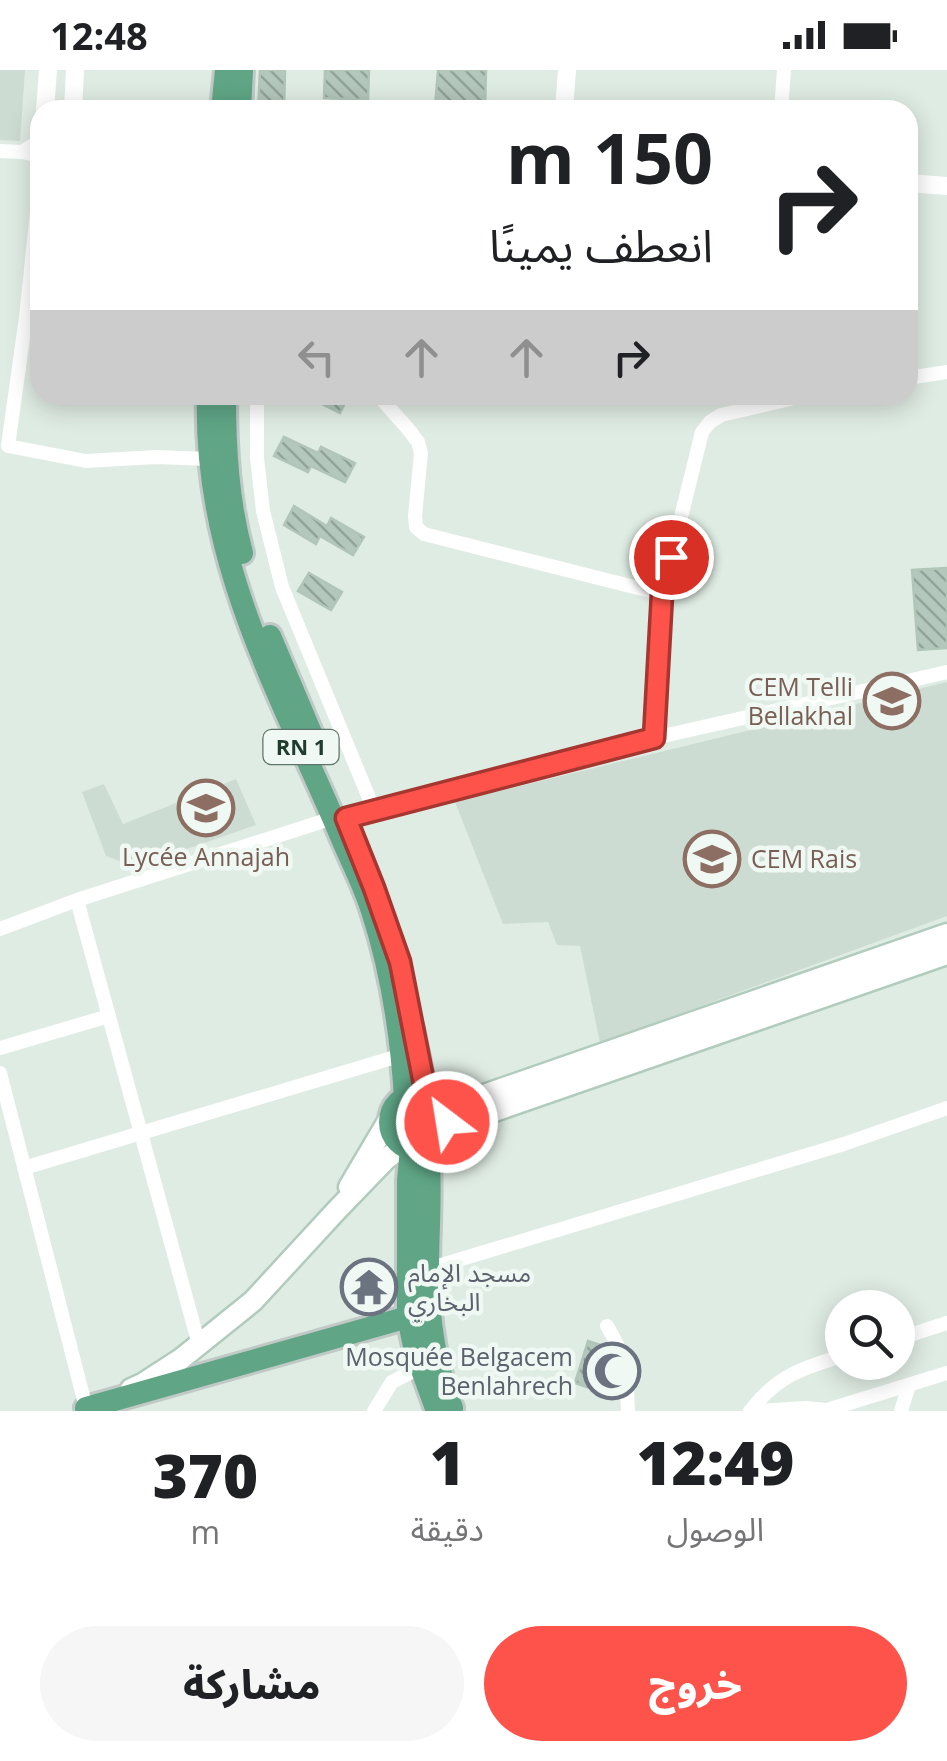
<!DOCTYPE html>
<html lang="ar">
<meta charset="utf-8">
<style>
body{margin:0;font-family:"Open Sans","Noto Sans Arabic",sans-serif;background:#f6f6f6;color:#202124;direction:rtl;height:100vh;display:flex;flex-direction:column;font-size:38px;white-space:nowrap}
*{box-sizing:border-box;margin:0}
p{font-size:32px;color:#757577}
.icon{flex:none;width:55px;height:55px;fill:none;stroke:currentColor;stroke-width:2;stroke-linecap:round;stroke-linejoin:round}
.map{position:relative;height:1341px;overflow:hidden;direction:ltr}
.details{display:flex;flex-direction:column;background:#fff;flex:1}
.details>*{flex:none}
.hud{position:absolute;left:30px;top:30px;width:888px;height:305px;border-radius:30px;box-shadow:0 5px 25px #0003;direction:rtl;background:#fff;color:#202124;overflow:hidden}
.tools{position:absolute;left:825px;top:1220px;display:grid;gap:20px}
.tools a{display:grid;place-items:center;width:90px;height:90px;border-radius:50%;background:#fff;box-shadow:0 5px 25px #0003;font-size:50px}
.pin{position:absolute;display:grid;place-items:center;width:85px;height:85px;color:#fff;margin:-42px;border:5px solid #fff;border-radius:50%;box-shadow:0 2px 10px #0007}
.me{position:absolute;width:110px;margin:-55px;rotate:329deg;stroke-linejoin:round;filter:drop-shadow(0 0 8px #0008)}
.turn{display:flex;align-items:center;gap:35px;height:210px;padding:0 40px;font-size:45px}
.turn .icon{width:130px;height:130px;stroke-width:2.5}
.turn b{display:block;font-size:70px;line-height:85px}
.lanes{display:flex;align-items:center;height:95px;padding:0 40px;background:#0003;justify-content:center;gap:50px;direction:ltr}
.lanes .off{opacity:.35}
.eta{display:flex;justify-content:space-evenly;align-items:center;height:170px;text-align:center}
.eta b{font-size:60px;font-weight:800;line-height:70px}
.primary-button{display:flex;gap:20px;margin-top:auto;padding:20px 40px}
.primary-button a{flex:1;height:115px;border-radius:60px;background:#fe534a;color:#fff;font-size:40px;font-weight:800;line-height:115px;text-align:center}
.primary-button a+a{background:#f6f6f6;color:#202124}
.status{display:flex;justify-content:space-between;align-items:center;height:70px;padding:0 50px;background:#fff;direction:ltr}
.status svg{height:28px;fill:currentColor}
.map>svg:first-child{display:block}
.built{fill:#cddcd2}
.building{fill:url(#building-back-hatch);stroke:#b1c6b9;stroke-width:2.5}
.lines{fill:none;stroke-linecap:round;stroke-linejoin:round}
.secondary-casing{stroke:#b1ccbd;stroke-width:25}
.primary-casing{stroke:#c0c9c5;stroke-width:28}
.minor{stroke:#fff;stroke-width:14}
.tertiary{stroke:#fff;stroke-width:18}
.secondary{stroke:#fff;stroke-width:20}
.primary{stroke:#5fa586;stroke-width:22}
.route-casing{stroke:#a53630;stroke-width:25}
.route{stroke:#fe534a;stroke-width:18}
.labels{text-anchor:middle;stroke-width:9;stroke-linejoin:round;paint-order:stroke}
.shield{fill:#eff8f2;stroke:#5d756a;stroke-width:2.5}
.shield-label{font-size:22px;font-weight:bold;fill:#1e3d2f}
.education-label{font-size:25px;fill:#785e54;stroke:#eff8f2;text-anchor:end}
.worship-label{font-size:25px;fill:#5b616d;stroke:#eff8f2;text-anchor:start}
</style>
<div class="status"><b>12:48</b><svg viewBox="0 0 49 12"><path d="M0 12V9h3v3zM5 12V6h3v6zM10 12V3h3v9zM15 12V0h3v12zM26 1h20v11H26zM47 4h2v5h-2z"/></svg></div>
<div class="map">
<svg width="947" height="1341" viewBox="0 0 947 1341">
<defs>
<pattern id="building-back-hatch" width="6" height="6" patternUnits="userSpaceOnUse" patternTransform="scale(2.5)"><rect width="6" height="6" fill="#b4c7bc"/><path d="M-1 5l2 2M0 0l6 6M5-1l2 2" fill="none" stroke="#92a399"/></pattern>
</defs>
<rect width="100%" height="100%" fill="#dfece3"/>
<!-- built -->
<g class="built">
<polygon points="0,0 25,0 20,71 0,70"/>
<polygon points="947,612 947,846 600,973 580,876 557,875 548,852 503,854 455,732"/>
<polygon points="236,709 256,755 135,797 106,786 82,722 104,714 123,754"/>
</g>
<!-- building -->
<g class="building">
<polygon points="260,0 285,0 284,40 258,40"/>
<polygon points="325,0 369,0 368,30 324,28"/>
<polygon points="438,0 486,0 485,40 435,37"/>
<polygon points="304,325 349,325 340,343"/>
<polygon points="284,367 318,383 321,377 355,393 345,412 311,396 308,402 274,386"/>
<polygon points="294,436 327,456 331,448 364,467 353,485 320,466 316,474 284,455"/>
<polygon points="947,498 947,578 918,580 912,500"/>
<polygon points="309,503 342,522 331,540 298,521"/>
<polygon points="588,1271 607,1277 610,1283 616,1310 610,1325 575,1313"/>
</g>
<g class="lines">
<!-- secondary casing -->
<g class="secondary-casing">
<g id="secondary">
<polyline points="441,1035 481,1026 947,864"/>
<polyline points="445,1060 477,1047 947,884"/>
<polyline points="349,1117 391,1046"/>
<polyline points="131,1319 144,1313 181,1289 253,1231 336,1141 386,1089 403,1076"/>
</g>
</g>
<!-- primary casing -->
<g class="primary-casing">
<g id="primary">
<polyline points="222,40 226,0"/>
<polyline points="240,40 242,0"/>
<path d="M208,325c-5,162 67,288 129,432 11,28 26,55 35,84 20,61 29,123 33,186"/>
<path d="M225,325c0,54 3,106 17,158"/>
<polyline points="270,566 314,670"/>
<polyline points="412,959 426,1025"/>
<circle cx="418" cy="1052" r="28"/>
<polyline points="411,1079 408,1110 408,1247 415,1281 437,1341"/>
<path d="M428,1079c4,39 0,79 0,119 0,47 6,96 24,140"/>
<polyline points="86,1338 408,1247"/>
</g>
</g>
<!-- minor -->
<g class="minor">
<polyline points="781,40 784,0"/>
<polyline points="0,81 22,82 40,86"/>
<polyline points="22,82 40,71"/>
<polyline points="40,113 26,247 8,376 86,391 156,387 208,389"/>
<polyline points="908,308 947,302"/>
<polyline points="257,325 257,388 263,441 282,517 374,740"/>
<polyline points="378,325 409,360 418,372 421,383 415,446 416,457 424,464 662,524"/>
<polyline points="654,668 662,524 702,362 710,352 721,345 807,325"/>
<polyline points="346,748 654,668 947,602"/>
<polyline points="77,830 199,1275"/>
<polyline points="0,859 77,830 333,748"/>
<polyline points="0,978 109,946"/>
<polyline points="0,1003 86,1338"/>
<polyline points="24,1098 402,985"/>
<polyline points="428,1199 844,1074 947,1038"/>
<path d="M607,1256c22,37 19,44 21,85"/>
<polyline points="898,1269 947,1253"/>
<polyline points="830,1339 947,1303"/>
<polyline points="374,1341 392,1312 421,1297"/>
<path d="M750,1341c27,-35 52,-43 92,-55"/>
<polyline points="757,1341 806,1338 835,1341"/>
<polyline points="901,1341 909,1315"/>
</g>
<!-- tertiary -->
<g class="tertiary">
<polyline points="45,40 48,0"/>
<polyline points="73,40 75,0"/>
<polyline points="564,40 567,0"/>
<polyline points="908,113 947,116"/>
</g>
<!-- secondary -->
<use href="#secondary" class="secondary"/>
<!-- primary -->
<use href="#primary" class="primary"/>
</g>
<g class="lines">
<!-- route casing -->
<g class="route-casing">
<polyline id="route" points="447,1052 441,1035 426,1024 400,892 374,818 346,748 654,668 662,524 671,487"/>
</g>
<!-- route -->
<use href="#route" class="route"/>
</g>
<!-- icons -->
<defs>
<g id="school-ring" transform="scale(2.875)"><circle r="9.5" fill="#eff8f2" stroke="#8d6e63" stroke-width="1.5"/><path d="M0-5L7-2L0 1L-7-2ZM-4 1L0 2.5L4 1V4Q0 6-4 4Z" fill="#8d6e63"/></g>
<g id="temple-ring" transform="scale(2.875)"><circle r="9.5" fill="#eff8f2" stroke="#6b7280" stroke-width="1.5"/><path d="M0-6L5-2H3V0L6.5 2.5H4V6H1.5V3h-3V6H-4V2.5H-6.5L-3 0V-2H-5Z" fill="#6b7280"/></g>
<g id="mosque-ring" transform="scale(2.875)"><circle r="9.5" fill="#eff8f2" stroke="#6b7280" stroke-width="1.5"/><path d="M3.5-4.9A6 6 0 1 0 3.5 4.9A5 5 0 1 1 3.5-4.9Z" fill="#6b7280"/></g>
</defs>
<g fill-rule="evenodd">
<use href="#school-ring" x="892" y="631"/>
<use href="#school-ring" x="206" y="738"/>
<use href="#school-ring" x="712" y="789"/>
<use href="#temple-ring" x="369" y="1217"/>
<use href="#mosque-ring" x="612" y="1301"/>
</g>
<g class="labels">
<!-- shield labels -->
<rect class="shield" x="263.5" y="660" width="75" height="34" rx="8"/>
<g class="shield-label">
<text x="301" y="685">RN 1</text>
</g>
<!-- education labels -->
<g class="education-label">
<text x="853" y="626">CEM Telli<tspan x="853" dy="29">Bellakhal</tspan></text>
<text x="206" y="796" text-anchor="middle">Lycée Annajah</text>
<text x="751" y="798" text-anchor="start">CEM Rais</text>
</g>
<!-- worship labels -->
<g class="worship-label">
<text x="408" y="1212">مسجد الإمام<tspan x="408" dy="29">البخاري</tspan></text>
<text x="573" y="1296" text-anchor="end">Mosquée Belgacem<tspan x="573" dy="29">Benlahrech</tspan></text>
</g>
</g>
</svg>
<div class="tools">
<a><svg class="icon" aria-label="search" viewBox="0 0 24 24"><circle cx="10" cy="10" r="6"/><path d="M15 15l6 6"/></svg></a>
</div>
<div class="pin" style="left:671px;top:487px;background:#d93025"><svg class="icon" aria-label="arrive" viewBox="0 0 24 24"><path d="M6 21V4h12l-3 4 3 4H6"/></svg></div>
<svg class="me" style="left:447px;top:1052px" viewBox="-20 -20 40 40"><circle r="17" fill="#fe534a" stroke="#fff" stroke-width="3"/><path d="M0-11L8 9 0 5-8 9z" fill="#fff"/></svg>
<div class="hud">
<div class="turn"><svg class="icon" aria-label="right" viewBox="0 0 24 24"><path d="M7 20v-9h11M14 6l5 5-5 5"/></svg><div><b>150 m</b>انعطف يمينًا</div></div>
<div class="lanes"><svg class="icon off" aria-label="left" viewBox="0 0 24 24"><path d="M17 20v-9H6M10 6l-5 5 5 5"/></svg><svg class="icon off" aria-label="ahead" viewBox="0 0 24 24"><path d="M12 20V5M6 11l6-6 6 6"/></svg><svg class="icon off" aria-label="ahead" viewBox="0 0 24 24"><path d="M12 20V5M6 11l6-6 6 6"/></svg><svg class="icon" aria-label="right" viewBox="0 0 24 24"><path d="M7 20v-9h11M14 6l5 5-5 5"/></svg></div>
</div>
</div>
<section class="details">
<div class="eta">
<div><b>12:49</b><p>الوصول</p></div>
<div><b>1</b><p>دقيقة</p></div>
<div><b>370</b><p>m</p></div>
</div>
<div class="primary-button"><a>خروج</a><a>مشاركة</a></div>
</section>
